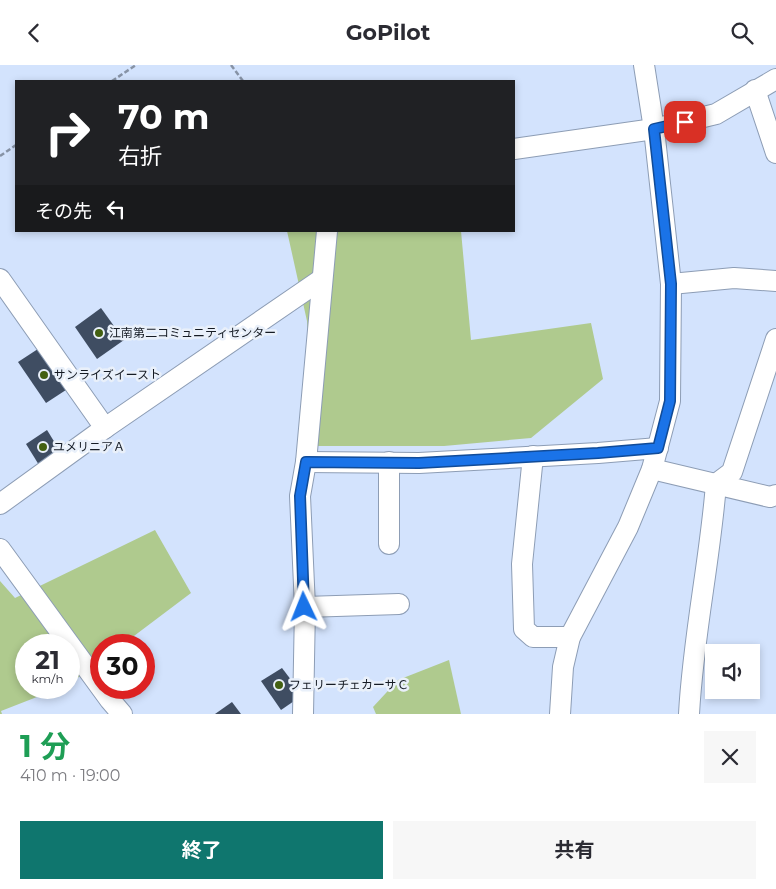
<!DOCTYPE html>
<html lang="ja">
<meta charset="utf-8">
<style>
body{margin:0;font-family:Montserrat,"Noto Sans JP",sans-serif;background:#f7f7f7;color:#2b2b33;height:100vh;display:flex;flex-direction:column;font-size:19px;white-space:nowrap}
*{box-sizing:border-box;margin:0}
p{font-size:16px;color:#7c7c81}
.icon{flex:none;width:28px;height:28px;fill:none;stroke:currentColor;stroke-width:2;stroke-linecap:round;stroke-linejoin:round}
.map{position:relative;height:649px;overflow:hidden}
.details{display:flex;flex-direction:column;background:#fff;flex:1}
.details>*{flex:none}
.top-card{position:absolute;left:15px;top:15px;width:500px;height:152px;border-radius:0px;box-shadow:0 2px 8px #0003;background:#202124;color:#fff;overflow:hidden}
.controls{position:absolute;left:705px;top:579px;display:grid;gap:10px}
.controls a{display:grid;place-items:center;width:55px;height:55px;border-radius:0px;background:#fff;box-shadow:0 2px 8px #0003;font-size:25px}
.speed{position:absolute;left:15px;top:569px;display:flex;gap:10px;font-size:25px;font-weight:700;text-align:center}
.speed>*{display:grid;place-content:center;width:65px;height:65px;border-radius:50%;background:#fff;box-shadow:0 2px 8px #0003;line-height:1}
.speed small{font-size:12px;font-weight:400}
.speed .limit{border:8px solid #d22;background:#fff;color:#111}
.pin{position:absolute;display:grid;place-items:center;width:42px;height:42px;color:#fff;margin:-21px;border-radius:10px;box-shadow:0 2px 8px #0006}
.me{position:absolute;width:55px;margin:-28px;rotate:358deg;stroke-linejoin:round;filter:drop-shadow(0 0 4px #0008)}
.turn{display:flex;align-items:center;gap:18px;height:105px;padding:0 20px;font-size:22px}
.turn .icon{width:65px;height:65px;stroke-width:2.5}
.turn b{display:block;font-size:35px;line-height:42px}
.then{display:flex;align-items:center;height:48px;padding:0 20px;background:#0003;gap:10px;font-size:19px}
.round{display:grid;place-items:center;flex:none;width:52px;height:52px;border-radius:0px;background:#f7f7f7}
.headline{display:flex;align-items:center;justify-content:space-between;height:85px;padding:0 20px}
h1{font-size:30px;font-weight:700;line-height:38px;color:#1e9e55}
.primary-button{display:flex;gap:10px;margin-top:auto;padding:10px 20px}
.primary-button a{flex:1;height:58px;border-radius:0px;background:#0f766e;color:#fff;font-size:20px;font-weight:700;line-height:58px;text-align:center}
.primary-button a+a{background:#f7f7f7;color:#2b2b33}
header{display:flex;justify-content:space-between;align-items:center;height:65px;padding:0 20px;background:#fff;font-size:22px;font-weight:700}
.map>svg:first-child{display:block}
.green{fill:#afca8e}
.building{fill:#3f4d62}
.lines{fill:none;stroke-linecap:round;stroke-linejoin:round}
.minor-casing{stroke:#8d9db5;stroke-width:22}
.path{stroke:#8793a6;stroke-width:2.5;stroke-dasharray:5 2.5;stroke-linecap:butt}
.minor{stroke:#fff;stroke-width:20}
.route-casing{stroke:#114b97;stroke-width:12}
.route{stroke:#1a73e8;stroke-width:9}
.poi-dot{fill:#436011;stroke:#e9f0fa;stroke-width:2}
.labels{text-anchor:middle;stroke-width:5;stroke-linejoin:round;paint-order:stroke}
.poi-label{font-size:12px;fill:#151b24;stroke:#e9f0fa;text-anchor:start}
</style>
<header><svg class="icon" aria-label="back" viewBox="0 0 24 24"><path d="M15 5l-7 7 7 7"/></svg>GoPilot<svg class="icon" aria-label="search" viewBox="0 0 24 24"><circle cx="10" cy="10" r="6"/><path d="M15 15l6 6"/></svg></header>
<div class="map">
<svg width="776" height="649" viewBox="0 0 776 649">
<rect width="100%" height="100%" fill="#d3e3fd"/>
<!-- green -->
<g class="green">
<polygon points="287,166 461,166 471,275 591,258 603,314 531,373 444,381 316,381 307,256"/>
<polygon points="155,465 191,528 122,580 101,580 101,596 69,619 69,580 26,580 26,622 60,623 1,646 2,649 0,649 0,516 15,533"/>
<polygon points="449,595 461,649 376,649 373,642 398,615"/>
</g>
<!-- building -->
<g class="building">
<polygon points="101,243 124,275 97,294 75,262"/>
<polygon points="41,282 69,323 46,338 18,297"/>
<polygon points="47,365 60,386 39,400 26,379"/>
<polygon points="282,603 298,624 297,634 281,645 261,616"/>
<polygon points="232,637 241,649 215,649"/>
</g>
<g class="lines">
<!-- minor casing -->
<g class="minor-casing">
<g id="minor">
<polyline points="755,25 776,88"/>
<polyline points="514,84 654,64 716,49 776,14"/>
<polyline points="0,214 105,363"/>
<polyline points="671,219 734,213 776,216"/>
<polyline points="533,391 522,499 524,564 533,572 570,572"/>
<polyline points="306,397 419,398 598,388 658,383"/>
<polyline points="389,397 389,479"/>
<polyline points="652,404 770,432 776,430"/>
<polyline points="0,439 105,363 322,214"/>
<polyline points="0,484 110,635 122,649"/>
<polyline points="305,542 399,539"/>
<polyline points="303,649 305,542 300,431 306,397 327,166"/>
<polyline points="560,649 563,602 570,572 628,462 652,404 670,336 671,219 654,64 644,0"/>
<path d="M689,649c4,-77 21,-153 27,-230l16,-12 44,-133"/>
</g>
</g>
<!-- path -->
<g class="path">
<polyline points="231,0 243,16"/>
<polyline points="112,16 136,0"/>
<polyline points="0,91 16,80"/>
</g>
<!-- minor -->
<use href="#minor" class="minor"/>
</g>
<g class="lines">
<!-- route casing -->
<g class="route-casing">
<polyline id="route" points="304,542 300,431 306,397 419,398 598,388 658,383 670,336 671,219 654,64 685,57"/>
</g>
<!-- route -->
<use href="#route" class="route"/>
</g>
<!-- markers -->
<g class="poi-dot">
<circle cx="99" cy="268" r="5"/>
<circle cx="44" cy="310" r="5"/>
<circle cx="43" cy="382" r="5"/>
<circle cx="279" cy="620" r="5"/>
</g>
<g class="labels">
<!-- poi labels -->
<g class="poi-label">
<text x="109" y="272">江南第二コミュニティセンター</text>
<text x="54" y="314">サンライズイースト</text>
<text x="53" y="386">ユメリニアＡ</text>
<text x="289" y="624">フェリーチェカーサＣ</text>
</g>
</g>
</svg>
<div class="controls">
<a><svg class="icon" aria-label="sound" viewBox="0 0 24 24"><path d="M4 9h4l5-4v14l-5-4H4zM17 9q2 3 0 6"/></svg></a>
</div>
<div class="speed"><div>21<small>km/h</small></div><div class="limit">30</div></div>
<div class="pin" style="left:685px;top:57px;background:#d93025"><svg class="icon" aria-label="arrive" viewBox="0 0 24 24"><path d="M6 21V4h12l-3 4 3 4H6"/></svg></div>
<svg class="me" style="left:304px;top:542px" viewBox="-20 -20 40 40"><path d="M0-17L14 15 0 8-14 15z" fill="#1a73e8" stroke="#fff" stroke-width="4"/></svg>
<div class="top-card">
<div class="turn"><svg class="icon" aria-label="right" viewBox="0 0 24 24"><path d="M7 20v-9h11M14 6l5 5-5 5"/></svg><div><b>70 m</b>右折</div></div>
<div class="then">その先<svg class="icon" aria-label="left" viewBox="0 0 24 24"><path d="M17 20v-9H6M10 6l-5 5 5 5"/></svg></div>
</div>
</div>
<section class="details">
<div class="headline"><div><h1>1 分</h1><p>410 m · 19:00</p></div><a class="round"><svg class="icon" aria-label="close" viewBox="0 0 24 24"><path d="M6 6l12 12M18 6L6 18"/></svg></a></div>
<div class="primary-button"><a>終了</a><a>共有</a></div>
</section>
